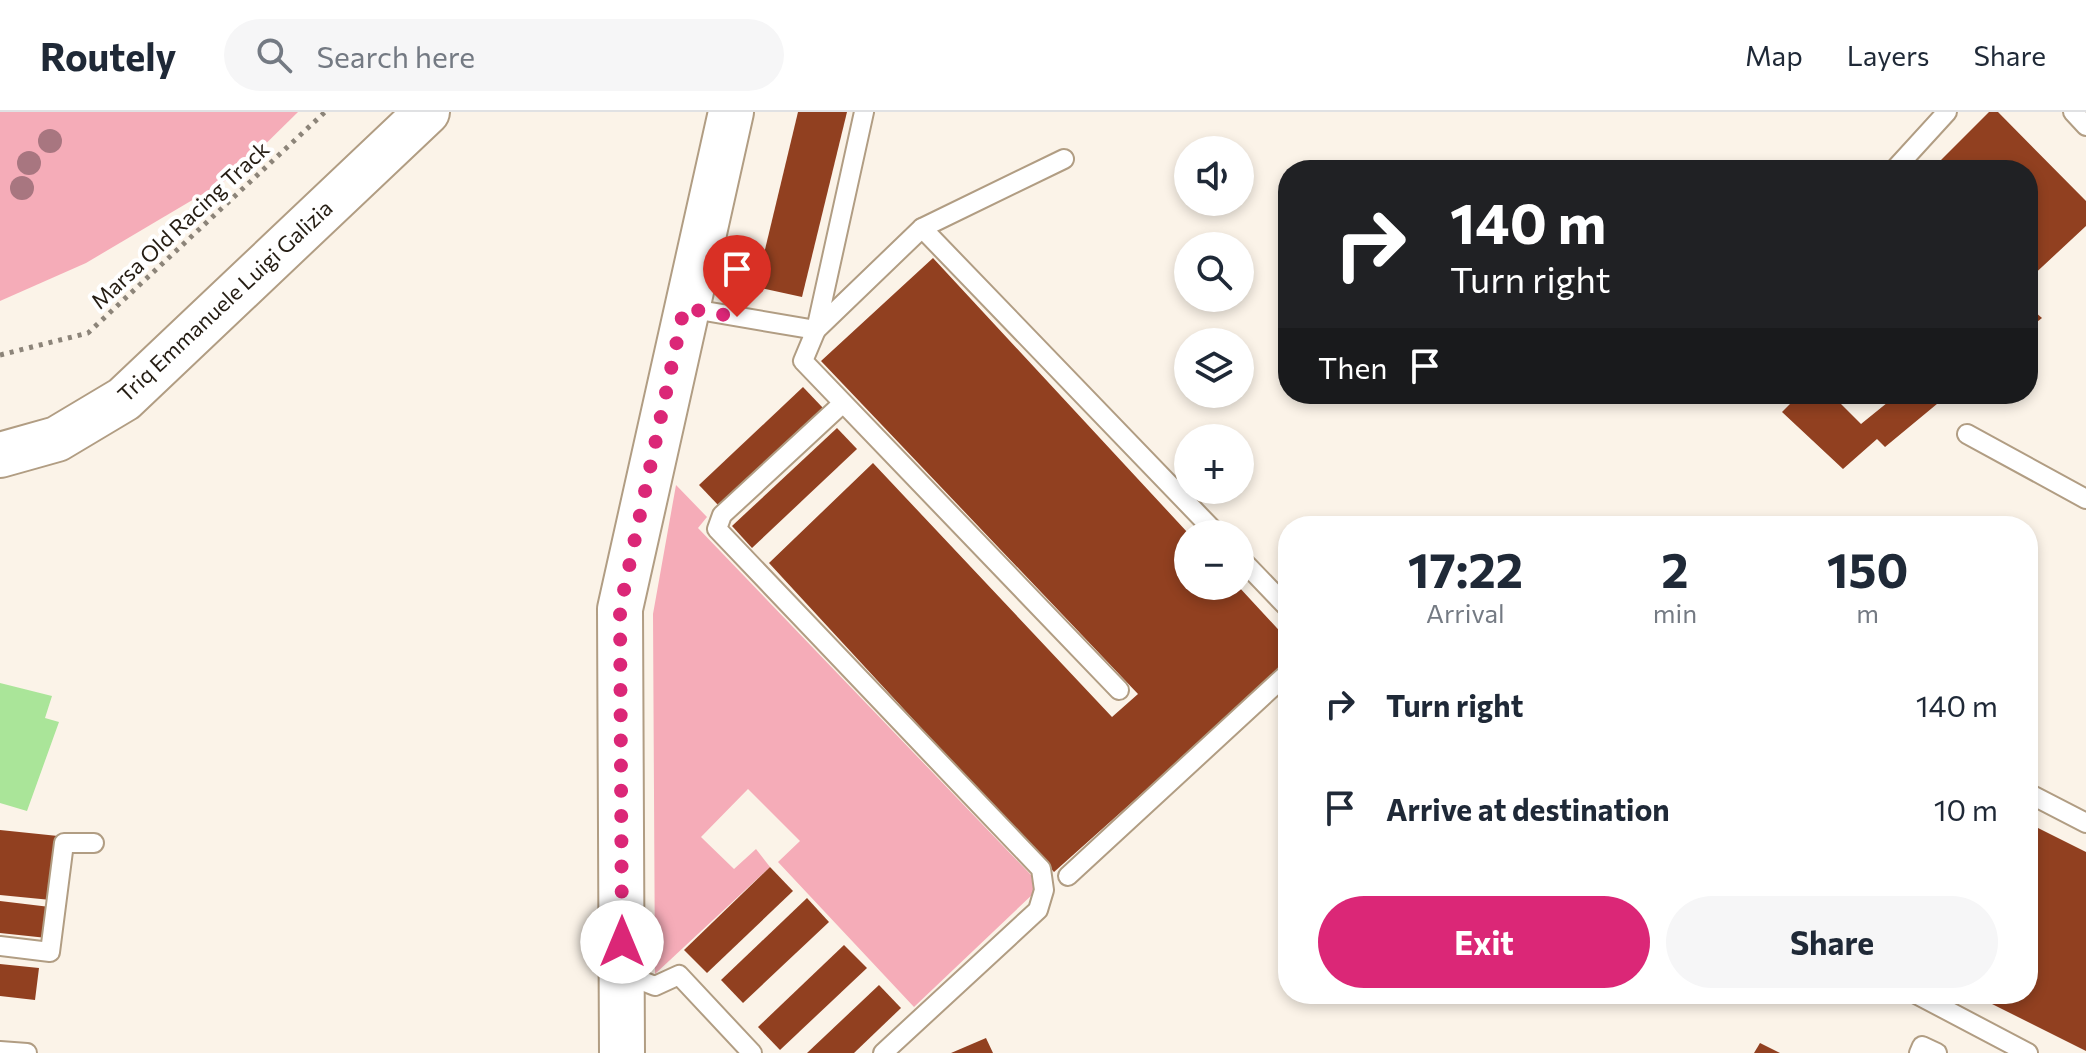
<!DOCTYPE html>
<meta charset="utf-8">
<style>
body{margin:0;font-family:Commissioner,sans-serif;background:#f6f6f7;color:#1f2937;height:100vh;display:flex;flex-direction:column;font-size:30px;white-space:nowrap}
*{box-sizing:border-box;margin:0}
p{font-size:26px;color:#747a83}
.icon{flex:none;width:44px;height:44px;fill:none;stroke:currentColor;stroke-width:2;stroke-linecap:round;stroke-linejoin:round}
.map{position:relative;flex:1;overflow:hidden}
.side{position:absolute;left:1278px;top:404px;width:760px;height:488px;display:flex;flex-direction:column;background:#fff;border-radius:32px;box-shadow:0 4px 12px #0003}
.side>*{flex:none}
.guide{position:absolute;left:1278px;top:48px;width:760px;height:244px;border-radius:32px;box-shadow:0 4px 12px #0003;background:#202124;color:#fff;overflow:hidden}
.fabs{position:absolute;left:1174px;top:24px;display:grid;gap:16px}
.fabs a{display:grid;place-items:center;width:80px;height:80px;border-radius:50%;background:#fff;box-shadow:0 4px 12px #0003;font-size:40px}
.pin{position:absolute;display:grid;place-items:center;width:68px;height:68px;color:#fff;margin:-82px -34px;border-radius:50% 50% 50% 0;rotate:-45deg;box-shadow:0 0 8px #0007}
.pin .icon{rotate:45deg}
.me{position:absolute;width:88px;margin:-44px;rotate:0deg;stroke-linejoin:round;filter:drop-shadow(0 0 6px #0008)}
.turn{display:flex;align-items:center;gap:28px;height:168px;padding:0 40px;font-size:36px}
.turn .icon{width:104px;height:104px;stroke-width:2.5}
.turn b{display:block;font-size:56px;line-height:68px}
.then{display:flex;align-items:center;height:76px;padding:0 40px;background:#0003;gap:16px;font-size:30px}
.eta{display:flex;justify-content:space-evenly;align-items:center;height:136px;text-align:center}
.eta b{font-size:48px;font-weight:700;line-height:56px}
.action{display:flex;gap:16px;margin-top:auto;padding:16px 40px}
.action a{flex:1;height:92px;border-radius:48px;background:#db2777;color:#fff;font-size:32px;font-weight:700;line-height:92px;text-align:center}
.action a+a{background:#f6f6f7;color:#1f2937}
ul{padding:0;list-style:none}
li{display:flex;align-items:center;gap:24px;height:104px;padding:0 40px}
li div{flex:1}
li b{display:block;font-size:30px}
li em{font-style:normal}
header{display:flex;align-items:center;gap:48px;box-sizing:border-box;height:112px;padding:0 40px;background:#fff;border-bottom:2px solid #e0e1e3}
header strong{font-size:38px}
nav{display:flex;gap:44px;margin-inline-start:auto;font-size:28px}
.search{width:560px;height:72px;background:#f6f6f7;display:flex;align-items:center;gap:20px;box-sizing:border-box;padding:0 28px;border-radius:44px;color:#747a83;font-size:30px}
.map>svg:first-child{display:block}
.green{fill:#f5acb8}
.water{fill:#aae599}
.building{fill:#914020}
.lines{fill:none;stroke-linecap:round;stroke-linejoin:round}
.lane-casing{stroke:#b19d83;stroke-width:22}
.secondary-casing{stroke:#b19d83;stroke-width:48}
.path{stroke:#8c8479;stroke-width:5;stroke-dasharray:4 6;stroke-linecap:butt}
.lane{stroke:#fff;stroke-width:18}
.secondary{stroke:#fff;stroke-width:44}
.tree{fill:#a87680}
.route{stroke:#db2777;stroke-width:14;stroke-dasharray:0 25.2}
.labels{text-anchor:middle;stroke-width:8;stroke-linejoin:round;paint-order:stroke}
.street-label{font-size:22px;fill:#251d13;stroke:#fff}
</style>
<header>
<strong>Routely</strong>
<div class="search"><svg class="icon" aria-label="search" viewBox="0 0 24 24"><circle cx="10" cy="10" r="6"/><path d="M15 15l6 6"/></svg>Search here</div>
<nav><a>Map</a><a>Layers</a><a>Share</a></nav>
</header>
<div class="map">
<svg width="2086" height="941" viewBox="0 0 2086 941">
<rect width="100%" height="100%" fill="#fbf3e8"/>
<!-- green -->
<g class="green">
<polygon points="0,0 298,0 233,64 86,151 0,189"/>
<polygon points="676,373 707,405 698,416 1031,763 1034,781 914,895 778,750 800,729 748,677 701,725 734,757 756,737 770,755 655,862 653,502"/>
</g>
<!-- water -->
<polygon class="water" points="0,571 52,584 45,606 59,610 27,699 0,691"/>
<!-- building -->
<g class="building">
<polygon points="798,0 847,0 802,185 756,175"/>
<polygon points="1989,0 1998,0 2086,89 2086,114 2028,168 2028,58 1931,58"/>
<polygon points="933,146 1188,421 1188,474 1238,474 1288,528 1288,551 1054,760 769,451 873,351 1112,605 1138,582 821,249"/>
<polygon points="2028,194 2042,206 2028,217"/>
<polygon points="803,275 823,296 719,394 699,373"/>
<polygon points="1800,282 1831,282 1861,312 1898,282 1949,282 1885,335 1877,327 1843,357 1782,300"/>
<polygon points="837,316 857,337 752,436 732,414"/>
<polygon points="2028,711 2086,740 2086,939 1972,882 2028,882"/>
<polygon points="0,718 58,724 51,788 0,783"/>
<polygon points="770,755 793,779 707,861 684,838"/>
<polygon points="807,786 829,810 743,891 721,868"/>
<polygon points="0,789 50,795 47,826 0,821"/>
<polygon points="844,833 867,856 780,938 758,915"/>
<polygon points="0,852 39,856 35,888 0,884"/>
<polygon points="879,873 901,896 854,941 807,941"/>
<polygon points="986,926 993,941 951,941"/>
<polygon points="1760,931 1780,941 1754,941"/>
</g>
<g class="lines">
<!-- lane casing -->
<g class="lane-casing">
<g id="lane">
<polyline points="864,0 816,218 803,249 1119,578"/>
<polyline points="2073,0 2086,14"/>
<polyline points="1894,58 1947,0"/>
<polyline points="922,116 1217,422"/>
<polyline points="687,196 816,218 922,116 1064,47"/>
<polyline points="842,292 722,403 717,417 1041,757 1044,778 1038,798 883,941"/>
<polyline points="1967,322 2086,387"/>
<polyline points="1240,446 1288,496"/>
<polyline points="2028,681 2086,711"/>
<polyline points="1068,764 1288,561"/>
<polyline points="0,834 50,840 64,731 94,731"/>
<polyline points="622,861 655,874 679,863 752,941"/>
<polyline points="1916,882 2028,941"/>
<polyline points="0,939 27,941"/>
<polyline points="1919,941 1922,934 1937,941"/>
</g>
</g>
<!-- secondary casing -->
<g class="secondary-casing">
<g id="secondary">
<polyline points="0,343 57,327 124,287 427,0"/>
<polyline points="622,941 620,497 731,0"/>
</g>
</g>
<!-- path -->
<polyline class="path" points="0,243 88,221 325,0"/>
<!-- lane -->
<use href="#lane" class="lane"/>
<!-- secondary -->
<use href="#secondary" class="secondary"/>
</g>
<!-- trees -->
<g class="tree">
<circle cx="50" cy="29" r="12"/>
<circle cx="29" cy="51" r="12"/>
<circle cx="22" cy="76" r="12"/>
</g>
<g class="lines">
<!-- route -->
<polyline class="route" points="622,830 620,497 684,196 737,205"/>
</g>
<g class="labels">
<!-- street labels -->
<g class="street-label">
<text transform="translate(180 113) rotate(-43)" y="8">Marsa Old Racing Track</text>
<text transform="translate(225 189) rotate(-43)" y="8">Triq Emmanuele Luigi Galizia</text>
</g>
</g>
</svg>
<div class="fabs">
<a><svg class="icon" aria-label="sound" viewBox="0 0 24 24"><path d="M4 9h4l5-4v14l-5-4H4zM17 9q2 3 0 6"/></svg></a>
<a><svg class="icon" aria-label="search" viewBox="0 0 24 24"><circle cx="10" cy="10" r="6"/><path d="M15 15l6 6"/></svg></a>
<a><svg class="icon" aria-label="layers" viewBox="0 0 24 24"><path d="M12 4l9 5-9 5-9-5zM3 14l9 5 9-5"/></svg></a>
<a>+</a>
<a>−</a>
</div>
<div class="pin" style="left:737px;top:205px;background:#d93025"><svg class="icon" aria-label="arrive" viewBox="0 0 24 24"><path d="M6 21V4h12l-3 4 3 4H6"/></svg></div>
<svg class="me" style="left:622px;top:830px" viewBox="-20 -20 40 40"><circle r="19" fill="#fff"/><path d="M0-13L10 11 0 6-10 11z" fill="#db2777"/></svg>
<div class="guide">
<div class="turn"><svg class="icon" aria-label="right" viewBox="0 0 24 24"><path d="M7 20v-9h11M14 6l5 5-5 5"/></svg><div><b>140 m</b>Turn right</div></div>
<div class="then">Then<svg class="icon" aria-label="arrive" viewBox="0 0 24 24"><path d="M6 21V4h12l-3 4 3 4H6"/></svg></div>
</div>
<section class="side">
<div class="eta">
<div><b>17:22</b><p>Arrival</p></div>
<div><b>2</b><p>min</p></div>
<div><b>150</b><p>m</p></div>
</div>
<ul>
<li><svg class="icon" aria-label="right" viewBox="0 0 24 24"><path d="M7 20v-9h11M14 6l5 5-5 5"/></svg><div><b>Turn right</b></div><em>140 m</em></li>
<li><svg class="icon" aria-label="arrive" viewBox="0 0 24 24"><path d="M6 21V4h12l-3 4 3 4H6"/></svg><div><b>Arrive at destination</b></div><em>10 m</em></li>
</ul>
<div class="action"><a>Exit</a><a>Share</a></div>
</section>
</div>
